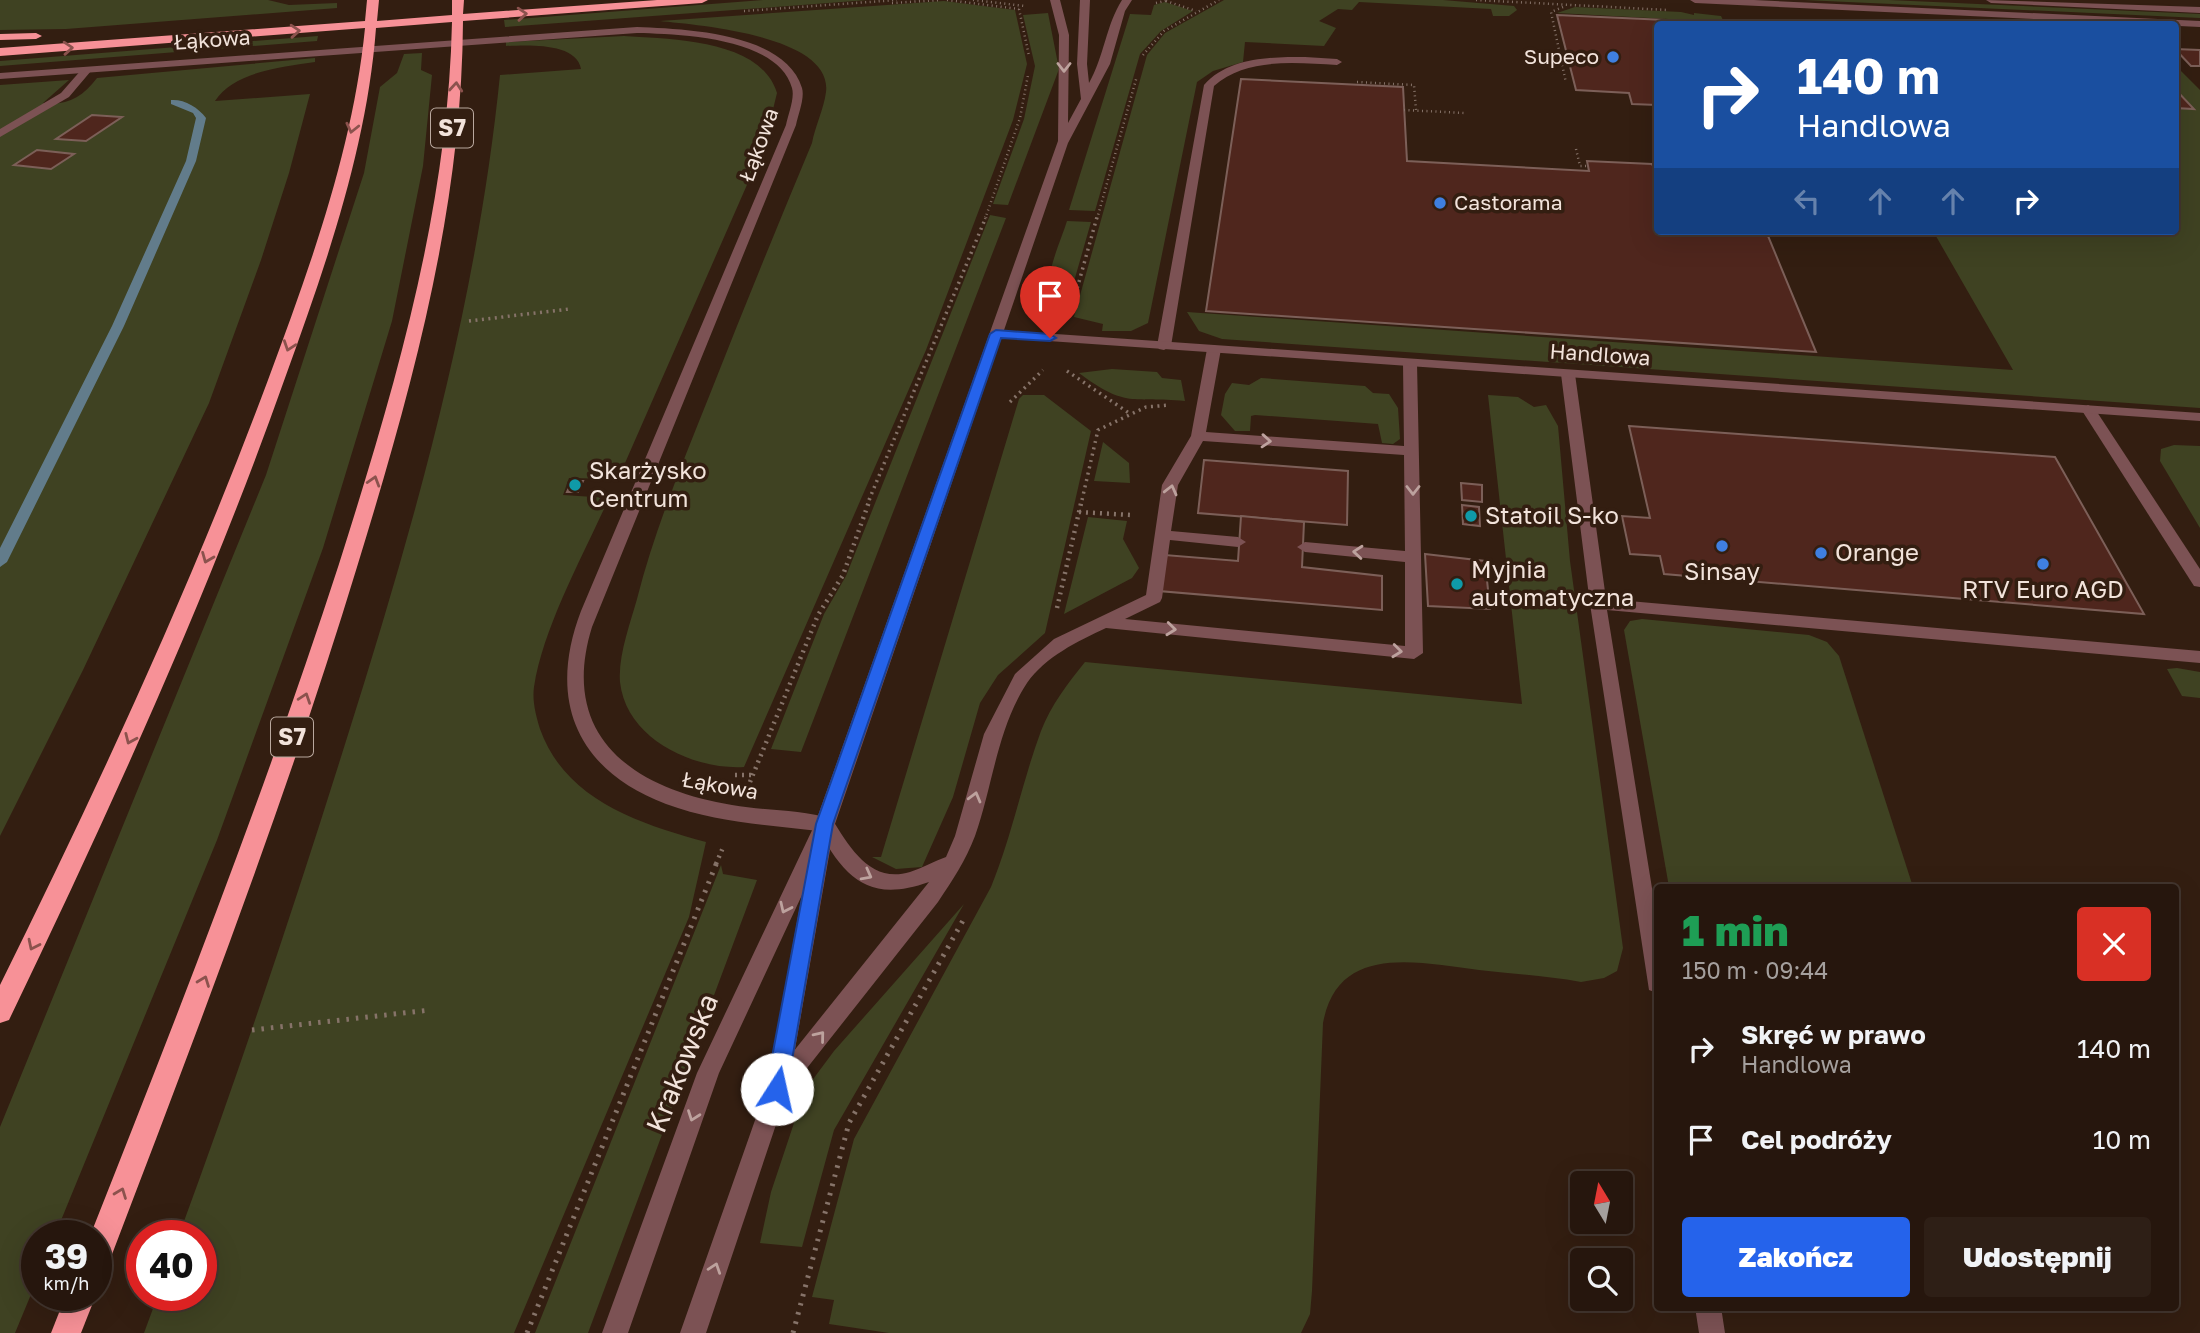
<!DOCTYPE html>
<html lang="pl">
<meta charset="utf-8">
<style>
body{margin:0;font-family:"Golos Text",sans-serif;background:#2e1f16;color:#f1f3f6;height:100vh;display:flex;flex-direction:column;font-size:26px;white-space:nowrap}
*{box-sizing:border-box;margin:0}
p{font-size:23px;color:#a49f9d}
.icon{flex:none;width:38px;height:38px;fill:none;stroke:currentColor;stroke-width:2;stroke-linecap:round;stroke-linejoin:round}
.map{position:relative;flex:1;overflow:hidden}
.sheet{position:absolute;left:1654px;top:884px;width:525px;height:427px;display:flex;flex-direction:column;background:#26160d;border-radius:7px;box-shadow:0 7px 28px #0002,0 0 0 2px #42352e}
.sheet>*{flex:none}
.guide{position:absolute;left:1654px;top:21px;width:525px;height:214px;border-radius:7px;box-shadow:0 7px 28px #0002,0 0 0 2px #42352e;background:#1a4fa0;color:#fff;overflow:hidden}
.needle{width:46px;rotate:350deg}
.tools{position:absolute;left:1570px;top:1171px;display:grid;gap:14px}
.tools a{display:grid;place-items:center;width:63px;height:63px;border-radius:7px;background:#26160d;box-shadow:0 7px 28px #0002,0 0 0 2px #42352e;font-size:35px}
.speed{position:absolute;left:21px;top:1220px;display:flex;gap:14px;font-size:35px;font-weight:700;text-align:center}
.speed>*{display:grid;place-content:center;width:91px;height:91px;border-radius:50%;background:#26160d;box-shadow:0 7px 28px #0002,0 0 0 2px #42352e;line-height:1}
.speed small{font-size:18px;font-weight:400}
.speed .limit{border:10px solid #d22;background:#fff;color:#111}
.pin{position:absolute;display:grid;place-items:center;width:60px;height:60px;color:#fff;margin:-72px -30px;border-radius:50% 50% 50% 0;rotate:-45deg;box-shadow:0 0 7px #0007}
.pin .icon{rotate:45deg}
.me{position:absolute;width:77px;margin:-38px;rotate:10deg;stroke-linejoin:round;filter:drop-shadow(0 0 5px #0008)}
.turn{display:flex;align-items:center;gap:24px;height:147px;padding:0 28px;font-size:32px}
.turn .icon{width:91px;height:91px;stroke-width:2.5}
.turn b{display:block;font-size:49px;line-height:60px}
.lanes{display:flex;align-items:center;height:66px;padding:0 28px;background:#0003;justify-content:center;gap:35px;direction:ltr}
.lanes .off{opacity:.35}
.round{display:grid;place-items:center;flex:none;width:74px;height:74px;border-radius:7px;background:#2e1f16}
.headline{display:flex;align-items:center;justify-content:space-between;height:119px;padding:0 28px}
h1{font-size:42px;font-weight:800;line-height:52px;color:#1e9e55}
.button{display:flex;gap:14px;margin-top:auto;padding:14px 28px}
.button a{flex:1;height:80px;border-radius:7px;background:#2563eb;color:#fff;font-size:28px;font-weight:800;line-height:80px;text-align:center}
.button a+a{background:#2e1f16;color:#f1f3f6}
ul{padding:0;list-style:none}
li{display:flex;align-items:center;gap:21px;height:91px;padding:0 28px}
li div{flex:1}
li b{display:block;font-size:26px}
li em{font-style:normal}
.map>svg:first-child{display:block}
.green{fill:#3f4222}
.lines{fill:none;stroke-linecap:round;stroke-linejoin:round}
.stream{fill:#627c8b;fill-rule:evenodd}
.building{fill:#4f261d;stroke:#7c5f58;stroke-width:2}
.path-far3{stroke:#867369;stroke-width:2.5;stroke-dasharray:1 3.5;stroke-linecap:butt}
.path-far2{stroke:#867369;stroke-width:3.5;stroke-dasharray:2 4.5;stroke-linecap:butt}
.path-far1{stroke:#867369;stroke-width:4.5;stroke-dasharray:2 5;stroke-linecap:butt}
.path{stroke:#867369;stroke-width:5;stroke-dasharray:2.5 7;stroke-linecap:butt}
.service{fill:#7c5254;fill-rule:evenodd}
.minor{fill:#7c5254;fill-rule:evenodd}
.tertiary{fill:#7c5254;fill-rule:evenodd}
.motorway{fill:#f79197;fill-rule:evenodd}
.oneway{stroke:#8b524d}
.oneway2{stroke:#bda29e}
.route{fill:#2563eb;stroke:#184099;stroke-width:2}
.shop-dot{fill:#3f7fe0;stroke:#331e11;stroke-width:2.5}
.culture-dot{fill:#0f9aa8;stroke:#331e11;stroke-width:2.5}
.labels{text-anchor:middle;stroke-width:7;stroke-linejoin:round;paint-order:stroke}
.far-street-label{font-size:21px;fill:#f2e3db;stroke:#331e11}
.far-poi-label{font-size:21px;fill:#f2e3db;stroke:#331e11;text-anchor:end}
.shield{fill:#331e11;stroke:#b9a89e;stroke-width:2}
.shield-label{font-size:23px;font-weight:bold;fill:#f2e3db}
.poi-label{font-size:24px;fill:#f2e3db;stroke:#331e11;text-anchor:start}
.near-street-label{font-size:28px;fill:#f2e3db;stroke:#331e11}
</style>
<div class="map">
<svg width="2200" height="1333" viewBox="0 0 2200 1333">
<rect width="100%" height="100%" fill="#331e11"/>
<!-- green -->
<g class="green">
<polygon points="0,0 268,0 289,5 337,3 337,8 66,29 0,30"/>
<polygon points="763,0 868,0 505,27 504,20"/>
<polygon points="1224,0 1443,0 1514,6 1517,10 1509,16 1493,16 1491,9 1359,2 1352,10 1338,9 1319,21 1336,28 1324,46 1245,42 1243,62 1213,71 1197,82 1148,323 1131,331 1102,331 1103,324 1074,317 1147,55 1165,33"/>
<polygon points="1804,0 1889,0 2200,14 2200,18"/>
<path d="M944,1l71,9 12,54 -14,56 -87,230 -182,417c-50,3 -118,-28 -124,-85 -2,-26 10,-58 17,-83 18,-71 46,-137 73,-205 33,-84 67,-167 102,-251 3,-16 12,-35 14,-51 7,-57 -130,-67 -166,-71z"/>
<polygon points="1165,2 1193,11 1161,31 1140,54 1095,211 1069,210 1130,14 1151,15 1154,5"/>
<polygon points="1575,7 1681,12 1694,15 1694,13 1721,16 1724,22 1557,13"/>
<polygon points="1048,13 1059,69 1008,205 993,204 1024,119 1035,66 1023,15"/>
<polygon points="318,36 317,41 0,66 0,61"/>
<path d="M624,36c46,3 137,3 153,57l-13,53 -146,333 -49,-1 -6,17 46,3c-25,56 -66,129 -75,189 -2,14 2,29 6,42 25,71 100,95 166,113l-17,75 -175,416h-370l14,-38h43v-59l-22,-1c60,-163 115,-328 167,-494 69,-218 131,-438 154,-666l81,-6c-4,-27 -55,-24 -75,-23v-4z"/>
<polygon points="422,53 421,70 432,75 423,166 392,321 323,548 217,840 55,1235 37,1236 37,1280 15,1333 0,1333 0,1127 266,475 364,173 380,87 397,73 404,54"/>
<path d="M315,58v4c-32,5 -81,9 -100,39l95,-7 -21,79 -28,87 -52,143 -126,267 -83,166v-751l69,-5 -26,23c23,3 39,-5 54,-25z"/>
<polygon points="2175,65 2200,90 2200,408 1222,339 1199,331 1187,312 2013,370 1933,231 2175,231 2175,108 2193,108 2175,89"/>
<polygon points="990,215 1006,218 801,752 771,749 824,614 846,576"/>
<path d="M1067,221l24,1 -28,98c-31,-21 -5,-70 4,-99z"/>
<path d="M1112,369l45,3 5,6 19,2 4,21c-54,-5 -58,8 -106,-28z"/>
<polygon points="1261,378 1365,386 1373,393 1389,394 1398,408 1400,439 1393,444 1382,443 1378,424 1255,415 1251,416 1250,431 1235,431 1221,415 1225,394 1232,383 1249,385"/>
<polygon points="1023,395 1044,395 1091,431 1045,633 998,675 980,703 953,797 922,867 896,869 872,857 881,857 1019,399"/>
<path d="M1488,395l30,2 16,10 12,-2 12,21 12,135 53,387 -6,23 -13,7 -23,4c-33,-6 -68,-8 -102,-12 -60,-7 -141,-28 -156,53l-11,268 -2,23 -9,19h-412l-60,-9 5,-24 -22,-3 42,-158 137,-252c21,-51 31,-105 50,-156 10,-26 27,-48 44,-69l437,42z"/>
<polygon points="1103,442 1129,463 1130,483 1094,481"/>
<polygon points="2174,445 2200,446 2200,528 2160,461 2161,449"/>
<polygon points="1088,517 1127,521 1123,539 1139,568 1132,578 1064,614"/>
<polygon points="1642,619 1809,635 1827,642 1839,656 1913,887 1669,887 1624,630 1630,621"/>
<polygon points="2177,668 2200,672 2200,698 2182,696 2167,669"/>
<polygon points="721,865 723,874 757,880 588,1333 535,1333"/>
<polygon points="964,904 834,1130 802,1247 760,1243 771,1192 805,1090 834,1051"/>
</g>
<g class="lines">
<!-- stream -->
<path class="stream" d="M171,100c13,-1 27,7 35,18l-10,43 -72,165 -117,236 -7,5v-19l112,-222 74,-165 10,-43 -3,-5 -22,-9z"/>
</g>
<!-- building -->
<g class="building">
<polygon points="1557,15 1753,24 1657,24 1657,105 1632,104 1629,93 1576,90"/>
<polygon points="2175,49 2200,50 2200,66 2191,66"/>
<polygon points="1241,79 1403,87 1407,161 1589,171 1587,161 1652,164 1657,174 1657,231 1766,231 1816,352 1206,311"/>
<polygon points="2175,89 2194,109 2175,108"/>
<polygon points="92,115 122,117 86,141 56,139"/>
<polygon points="37,150 74,154 51,169 14,165"/>
<polygon points="1629,426 2055,457 2144,614 1664,574 1660,556 1630,554 1622,516 1650,518"/>
<polygon points="1204,460 1348,471 1347,525 1198,513"/>
<polygon points="572,481 583,481 578,492 567,492"/>
<polygon points="1461,483 1482,485 1482,502 1462,500"/>
<polygon points="1462,505 1479,507 1480,526 1463,524"/>
<polygon points="1241,516 1304,522 1302,567 1382,576 1382,610 1159,591 1165,555 1238,561"/>
<polygon points="1425,554 1485,561 1490,609 1428,606"/>
</g>
<g class="lines">
<!-- path-far3 -->
<g class="path-far3">
<polyline points="947,0 1019,9"/>
<polyline points="973,0 1025,6"/>
<polyline points="1476,0 1668,10"/>
<polyline points="1166,1 1196,11"/>
<polyline points="892,3 940,0"/>
<polyline points="1156,3 1169,0"/>
<polyline points="1563,7 1551,12 1566,83"/>
<polyline points="1019,9 1029,56"/>
<polyline points="744,11 897,0"/>
<polyline points="1143,55 1164,31 1219,0"/>
<polyline points="1357,82 1414,85 1416,110"/>
<polyline points="1404,110 1465,113"/>
<polyline points="1576,149 1580,166 1588,166"/>
<polyline points="1654,170 1657,170"/>
<polyline points="985,219 1020,118 1028,75"/>
<polyline points="1097,219 1137,76"/>
</g>
<!-- path-far2 -->
<g class="path-far2">
<polyline points="1072,307 1097,217"/>
<polyline points="469,321 569,309"/>
<polyline points="1067,371 1129,413"/>
<polyline points="1010,402 1043,370"/>
<polyline points="869,500 986,217"/>
<polyline points="1082,500 1098,430 1146,407 1170,405"/>
</g>
<!-- path-far1 -->
<g class="path-far1">
<polyline points="1079,512 1131,515"/>
<polyline points="1057,608 1082,499"/>
<polyline points="735,775 752,775"/>
<polyline points="750,782 818,615 843,575 870,499"/>
<polyline points="716,864 724,845"/>
</g>
<!-- path -->
<g class="path">
<polyline points="252,1030 430,1010"/>
<polyline points="527,1333 717,862"/>
<polyline points="793,1333 849,1123 965,917"/>
</g>
<!-- service -->
<g class="service">
<path d="M1305,57l32,2 5,3 -5,3c-41,-2 -90,-8 -123,21l-43,260 -7,4 -5,-1 -2,-3 47,-261c25,-28 66,-28 101,-28z"/>
<polygon points="82,69 91,71 69,97 0,137 0,129 61,93"/>
<path d="M1214,345l7,4 -15,83 198,14 -1,-83 7,-4 7,4 6,290 -9,6 -308,-31c-28,13 -61,29 -79,55 -30,46 -34,102 -52,153 -9,24 -23,45 -37,66l-153,194 -8,3 -8,-3 -3,-7 3,-7 160,-200c-62,22 -85,-5 -114,-58l3,-5 7,-3 7,3c18,29 39,65 78,53 13,-4 24,-11 36,-15l9,-21 29,-102 31,-60 39,-35 92,-44 16,-110 29,-49 16,-87zM1203,441l201,14 1,96 -100,-9 -8,5 8,5 100,10v84l-280,-27 35,-17 2,-4 8,-58 68,7 8,-5 -8,-5 -67,-6 7,-46z"/>
<polygon points="1568,370 1575,374 1606,599 2200,651 2200,663 1607,610 1657,919 1657,993 1649,990 1590,604 1561,374"/>
<polygon points="2088,405 2095,409 2200,569 2200,587 2194,586 2081,409"/>
<polygon points="1695,1307 1721,1307 1725,1333 1699,1333"/>
</g>
<!-- minor -->
<g class="minor">
<path d="M637,27c47,2 148,5 165,61 3,10 -4,27 -6,37l-204,502c-34,110 42,162 140,178 32,6 68,4 100,14l3,5 -3,5 -7,3c-53,-7 -108,-9 -159,-28 -90,-34 -119,-104 -85,-193l205,-486c2,-10 9,-27 6,-37 -14,-51 -113,-54 -155,-55l-637,46v-6z"/>
<polygon points="997,330 2200,413 2200,421 992,337 992,331"/>
</g>
<!-- tertiary -->
<g class="tertiary">
<path d="M1050,0h10l9,35 -1,88 13,-24 -4,-35 3,-64h10l-3,64 2,19c15,-26 17,-58 33,-83h10l-7,11 -15,53 -42,79 -233,681 -10,20 5,6 -42,239 -82,244h-26l86,-244 36,-194 -83,178 -91,260h-26l95,-260 118,-249 243,-683 1,-106z"/>
<polygon points="1690,0 1754,0 2200,21 2200,27 1695,3"/>
<polygon points="1986,0 2200,7 2200,13 1991,3"/>
</g>
<!-- motorway -->
<g class="motorway">
<path d="M367,0h12l-2,21 75,-6v-15h12l-1,14 194,-14h51l-6,3 -239,18c-1,188 -51,367 -106,546 -71,233 -159,462 -246,690l-4,10 -11,5v-36h-6c88,-222 175,-444 249,-672 56,-177 109,-355 113,-542l-76,6c-9,120 -50,237 -91,350 -78,220 -175,432 -276,642l-9,3v-38c98,-198 191,-398 268,-605 42,-113 85,-231 97,-352l-365,28v-8l365,-27z"/>
<polygon points="0,34 36,33 42,36 36,39 0,40"/>
<polygon points="66,1295 96,1295 81,1333 51,1333"/>
</g>
</g>
<!-- one-way arrows -->
<defs><path id="oneway-chevron" d="M-2-3.5L2.5 0L-2 3.5" fill="none" stroke-width="1.6" stroke-linecap="round" stroke-linejoin="round" transform="scale(1.75)"/></defs>
<g class="oneway">
<use href="#oneway-chevron" transform="translate(522 14) rotate(-4)"/>
<use href="#oneway-chevron" transform="translate(295 31) rotate(-4)"/>
<use href="#oneway-chevron" transform="translate(68 48) rotate(-4)"/>
<use href="#oneway-chevron" transform="translate(456 87) rotate(-85)"/>
<use href="#oneway-chevron" transform="translate(352 128) rotate(103)"/>
<use href="#oneway-chevron" transform="translate(289 346) rotate(109)"/>
<use href="#oneway-chevron" transform="translate(374 481) rotate(-73)"/>
<use href="#oneway-chevron" transform="translate(207 558) rotate(112)"/>
<use href="#oneway-chevron" transform="translate(305 698) rotate(-71)"/>
<use href="#oneway-chevron" transform="translate(130 739) rotate(114)"/>
<use href="#oneway-chevron" transform="translate(33 945) rotate(116)"/>
<use href="#oneway-chevron" transform="translate(204 981) rotate(-69)"/>
<use href="#oneway-chevron" transform="translate(121 1193) rotate(-69)"/>
</g>
<g class="oneway2">
<use href="#oneway-chevron" transform="translate(1064 67) rotate(90)"/>
<use href="#oneway-chevron" transform="translate(1266 441) rotate(4)"/>
<use href="#oneway-chevron" transform="translate(1171 490) rotate(-76)"/>
<use href="#oneway-chevron" transform="translate(1413 490) rotate(90)"/>
<use href="#oneway-chevron" transform="translate(1358 552) rotate(-175)"/>
<use href="#oneway-chevron" transform="translate(1171 629) rotate(6)"/>
<use href="#oneway-chevron" transform="translate(1397 651) rotate(6)"/>
<use href="#oneway-chevron" transform="translate(975 797) rotate(-75)"/>
<use href="#oneway-chevron" transform="translate(867 875) rotate(28)"/>
<use href="#oneway-chevron" transform="translate(785 908) rotate(115)"/>
<use href="#oneway-chevron" transform="translate(820 1036) rotate(-51)"/>
<use href="#oneway-chevron" transform="translate(693 1116) rotate(110)"/>
<use href="#oneway-chevron" transform="translate(715 1268) rotate(-71)"/>
</g>
<!-- route -->
<polygon class="route" points="996,330 1050,334 1056,338 1050,341 1001,338 833,824 787,1089 784,1095 777,1098 770,1095 766,1089 816,824 990,334"/>
<!-- markers -->
<g class="shop-dot">
<circle cx="1613" cy="57" r="7"/>
<circle cx="1440" cy="203" r="7"/>
<circle cx="1722" cy="546" r="7"/>
<circle cx="1821" cy="553" r="7"/>
<circle cx="2043" cy="564" r="7"/>
</g>
<g class="culture-dot">
<circle cx="575" cy="485" r="7"/>
<circle cx="1471" cy="516" r="7"/>
<circle cx="1457" cy="584" r="7"/>
</g>
<g class="labels">
<!-- far-street labels -->
<g class="far-street-label">
<text transform="translate(212 40) rotate(-4)" y="7">Łąkowa</text>
<text transform="translate(759 145) rotate(-70)" y="7">Łąkowa</text>
<text transform="translate(1600 355) rotate(4)" y="7">Handlowa</text>
<text transform="translate(720 786) rotate(10)" y="7">Łąkowa</text>
</g>
<!-- far-poi labels -->
<g class="far-poi-label">
<text x="1599" y="64">Supeco</text>
<text x="1454" y="210" text-anchor="start">Castorama</text>
</g>
<!-- shield labels -->
<g class="shield">
<rect x="431" y="108.5" width="42" height="39" rx="5"/>
<rect x="271" y="717.5" width="42" height="39" rx="5"/>
</g>
<g class="shield-label">
<text x="452" y="136">S7</text>
<text x="292" y="745">S7</text>
</g>
<!-- poi labels -->
<g class="poi-label">
<text x="589" y="479">Skarżysko<tspan x="589" dy="28">Centrum</tspan></text>
<text x="1485" y="524">Statoil S-ko</text>
<text x="1835" y="561">Orange</text>
<text x="1471" y="578">Myjnia<tspan x="1471" dy="28">automatyczna</tspan></text>
<text x="1722" y="580" text-anchor="middle">Sinsay</text>
<text x="2043" y="598" text-anchor="middle">RTV Euro AGD</text>
</g>
<!-- near-street labels -->
<g class="near-street-label">
<text transform="translate(682 1063) rotate(-68)" y="10">Krakowska</text>
</g>
</g>
</svg>
<div class="tools">
<a><svg class="needle" viewBox="-14 -14 28 28"><path d="M0-13l5 13h-10z" fill="#e53935"/><path d="M0 13l5-13h-10z" fill="#a49f9d"/></svg></a>
<a><svg class="icon" aria-label="search" viewBox="0 0 24 24"><circle cx="10" cy="10" r="6"/><path d="M15 15l6 6"/></svg></a>
</div>
<div class="speed"><div>39<small>km/h</small></div><div class="limit">40</div></div>
<div class="pin" style="left:1050px;top:338px;background:#d93025"><svg class="icon" aria-label="arrive" viewBox="0 0 24 24"><path d="M6 21V4h12l-3 4 3 4H6"/></svg></div>
<svg class="me" style="left:777px;top:1089px" viewBox="-20 -20 40 40"><circle r="19" fill="#fff"/><path d="M0-13L10 11 0 6-10 11z" fill="#2563eb"/></svg>
<div class="guide">
<div class="turn"><svg class="icon" aria-label="right" viewBox="0 0 24 24"><path d="M7 20v-9h11M14 6l5 5-5 5"/></svg><div><b>140 m</b>Handlowa</div></div>
<div class="lanes"><svg class="icon off" aria-label="left" viewBox="0 0 24 24"><path d="M17 20v-9H6M10 6l-5 5 5 5"/></svg><svg class="icon off" aria-label="ahead" viewBox="0 0 24 24"><path d="M12 20V5M6 11l6-6 6 6"/></svg><svg class="icon off" aria-label="ahead" viewBox="0 0 24 24"><path d="M12 20V5M6 11l6-6 6 6"/></svg><svg class="icon" aria-label="right" viewBox="0 0 24 24"><path d="M7 20v-9h11M14 6l5 5-5 5"/></svg></div>
</div>
<section class="sheet">
<div class="headline"><div><h1>1 min</h1><p>150 m · 09:44</p></div><a class="round" style="background:#d93025;color:#fff"><svg class="icon" aria-label="close" viewBox="0 0 24 24"><path d="M6 6l12 12M18 6L6 18"/></svg></a></div>
<ul>
<li><svg class="icon" aria-label="right" viewBox="0 0 24 24"><path d="M7 20v-9h11M14 6l5 5-5 5"/></svg><div><b>Skręć w prawo</b><p>Handlowa</p></div><em>140 m</em></li>
<li><svg class="icon" aria-label="arrive" viewBox="0 0 24 24"><path d="M6 21V4h12l-3 4 3 4H6"/></svg><div><b>Cel podróży</b></div><em>10 m</em></li>
</ul>
<div class="button"><a>Zakończ</a><a>Udostępnij</a></div>
</section>
</div>
